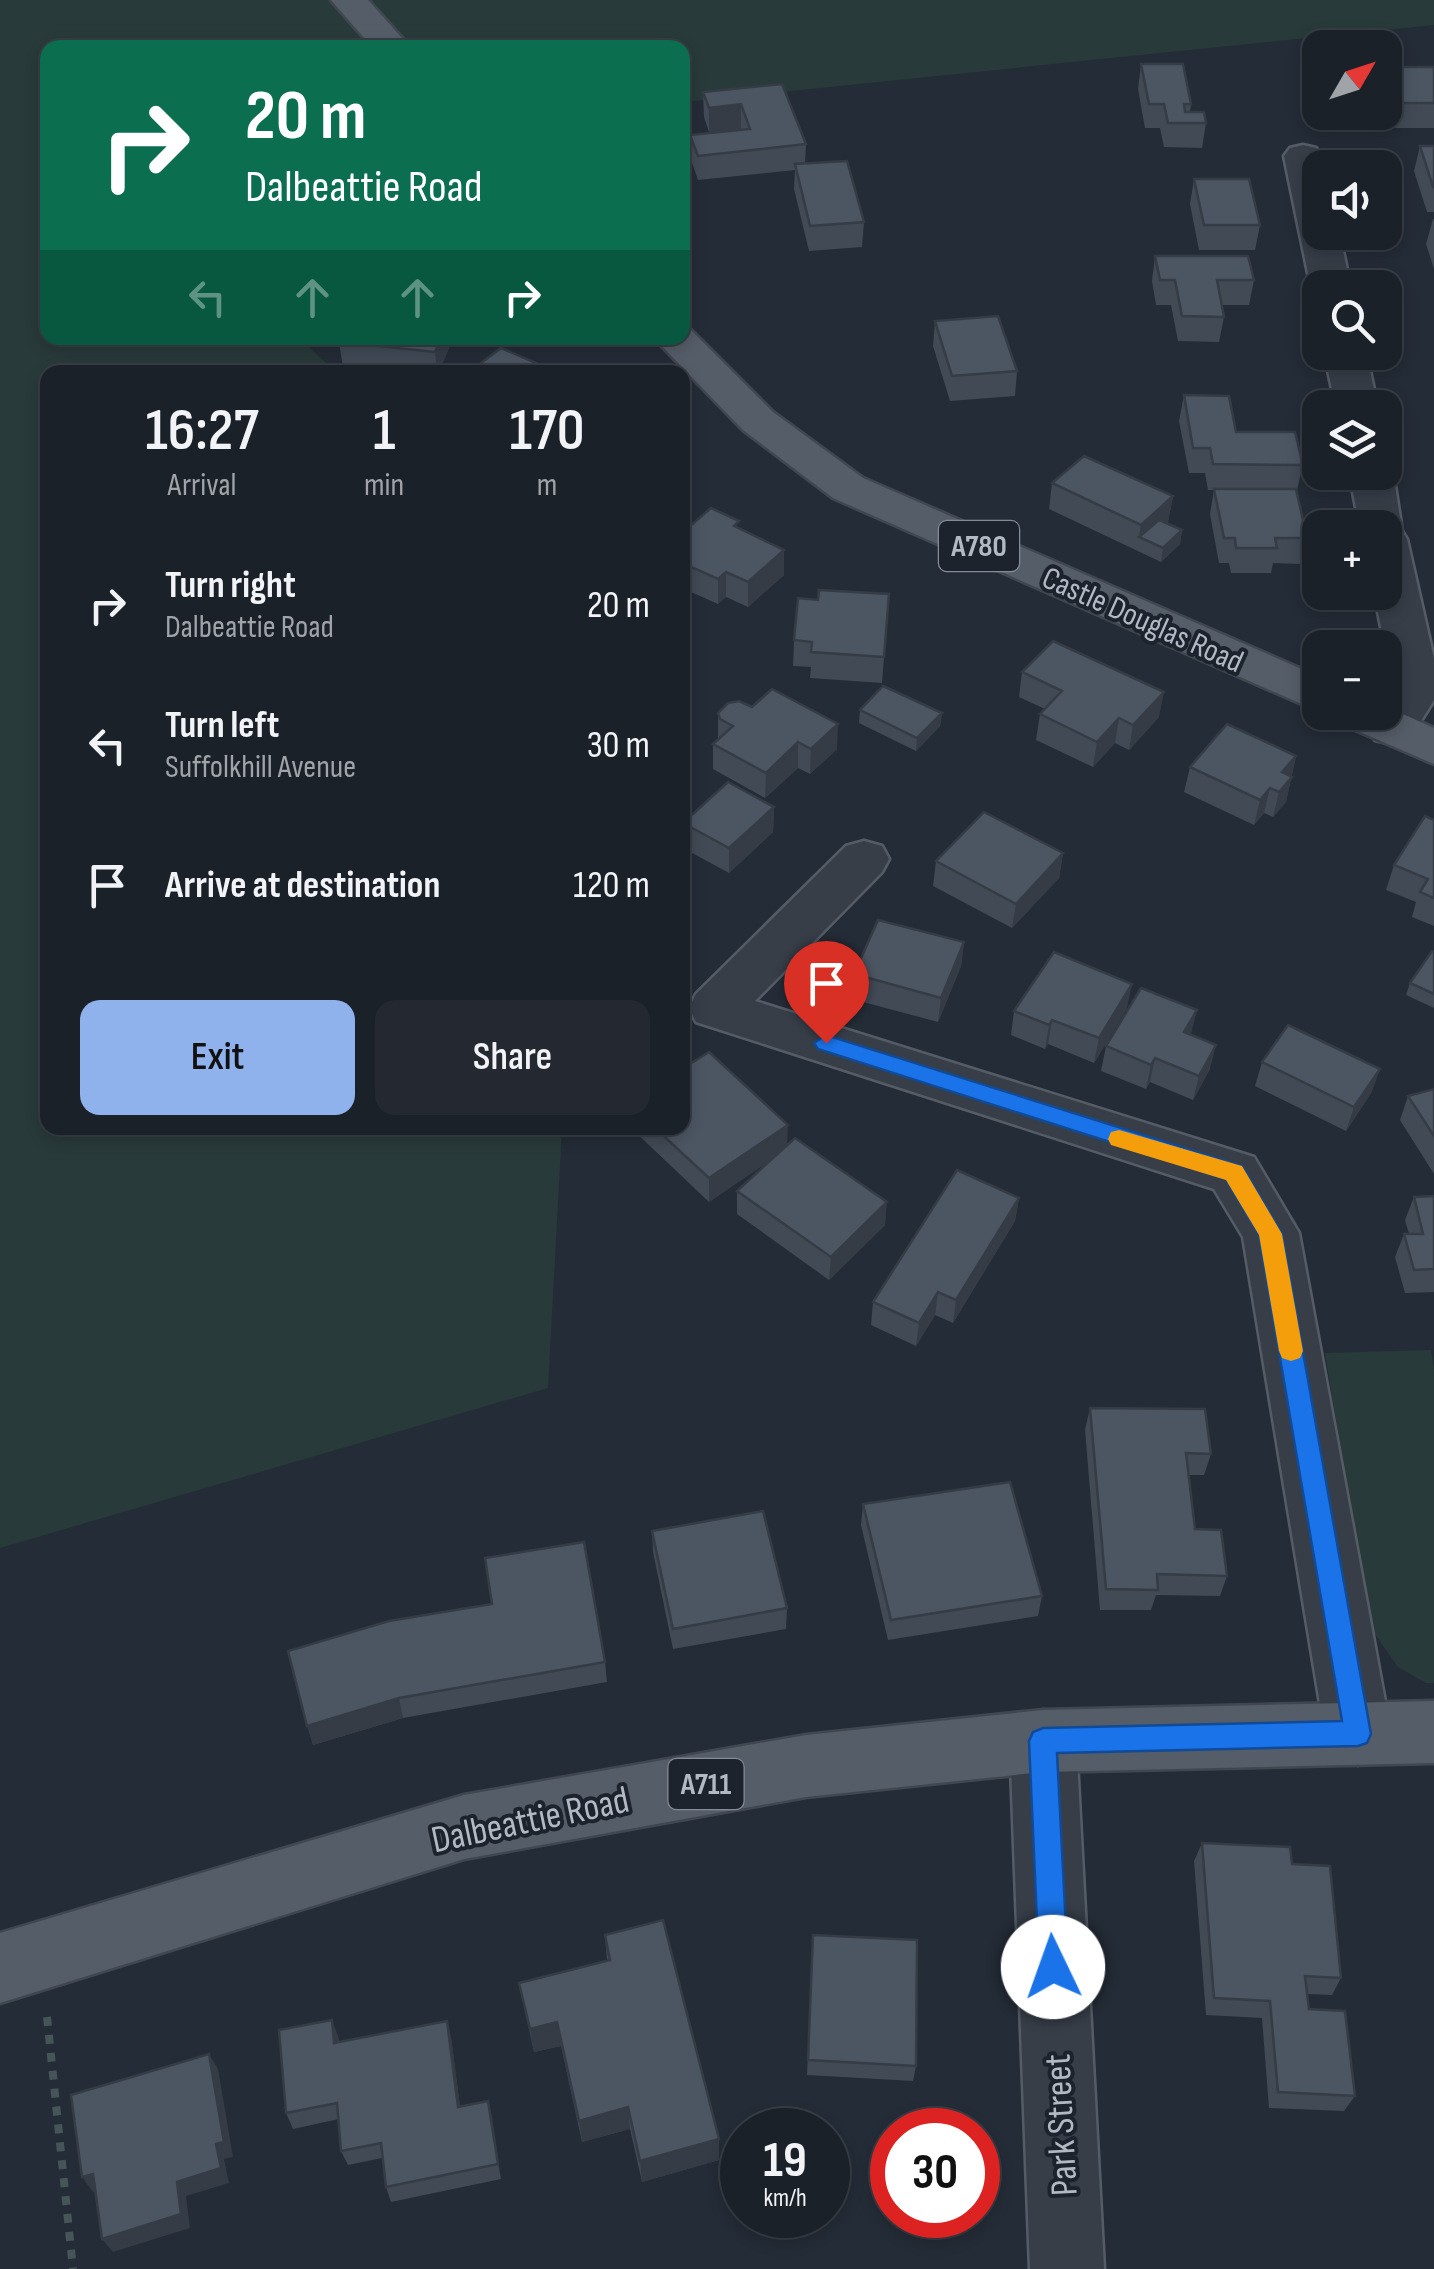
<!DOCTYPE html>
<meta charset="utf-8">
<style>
body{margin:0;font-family:"Sofia Sans Condensed",sans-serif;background:#242931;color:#f1f3f6;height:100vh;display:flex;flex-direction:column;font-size:38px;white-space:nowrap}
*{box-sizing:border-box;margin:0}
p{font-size:32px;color:#a0a3a8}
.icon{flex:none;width:55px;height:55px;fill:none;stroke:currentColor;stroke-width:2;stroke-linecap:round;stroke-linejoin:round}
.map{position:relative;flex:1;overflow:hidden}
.sheet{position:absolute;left:40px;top:365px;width:650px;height:770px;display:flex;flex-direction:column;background:#1b2129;border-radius:20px;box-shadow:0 5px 15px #0003,0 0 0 2px #393e46}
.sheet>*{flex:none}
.top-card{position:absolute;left:40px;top:40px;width:650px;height:305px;border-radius:20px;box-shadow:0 5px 15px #0003,0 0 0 2px #393e46;background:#0b6e4f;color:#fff;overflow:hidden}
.needle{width:65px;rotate:51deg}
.buttons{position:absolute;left:1302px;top:30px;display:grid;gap:20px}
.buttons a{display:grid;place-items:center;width:100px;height:100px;border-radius:20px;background:#1b2129;box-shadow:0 5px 15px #0003,0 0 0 2px #393e46;font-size:50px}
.speed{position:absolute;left:720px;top:2108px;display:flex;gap:20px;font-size:50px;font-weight:700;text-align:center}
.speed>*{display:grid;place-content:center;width:130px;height:130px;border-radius:50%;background:#1b2129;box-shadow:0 5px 15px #0003,0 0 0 2px #393e46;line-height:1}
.speed small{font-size:25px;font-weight:400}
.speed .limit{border:15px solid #d22;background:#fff;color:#111}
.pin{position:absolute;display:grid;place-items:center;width:85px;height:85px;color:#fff;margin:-102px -42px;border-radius:50% 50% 50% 0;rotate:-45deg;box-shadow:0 0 10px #0007}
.pin .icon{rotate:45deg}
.me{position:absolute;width:110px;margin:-55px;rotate:357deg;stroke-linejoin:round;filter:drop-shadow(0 0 8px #0008)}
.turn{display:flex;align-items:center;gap:35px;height:210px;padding:0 40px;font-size:45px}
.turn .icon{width:130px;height:130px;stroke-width:2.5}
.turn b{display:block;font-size:70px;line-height:85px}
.lanes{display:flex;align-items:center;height:95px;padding:0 40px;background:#0003;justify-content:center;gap:50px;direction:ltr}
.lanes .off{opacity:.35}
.eta{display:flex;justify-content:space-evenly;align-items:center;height:170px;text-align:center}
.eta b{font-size:60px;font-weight:600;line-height:70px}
.primary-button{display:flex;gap:20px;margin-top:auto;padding:20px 40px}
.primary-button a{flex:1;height:115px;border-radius:20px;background:#8fb2ec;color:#111;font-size:40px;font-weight:600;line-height:115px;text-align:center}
.primary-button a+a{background:#242931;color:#f1f3f6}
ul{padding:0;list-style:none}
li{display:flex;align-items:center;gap:30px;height:140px;padding:0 40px}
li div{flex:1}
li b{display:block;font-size:38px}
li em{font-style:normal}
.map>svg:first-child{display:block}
.green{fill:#293a3a}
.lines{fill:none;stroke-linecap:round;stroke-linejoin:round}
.minor-casing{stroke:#555c66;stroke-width:5}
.primary-casing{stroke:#404751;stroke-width:5}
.path{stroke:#455558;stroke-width:8;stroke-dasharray:9 9;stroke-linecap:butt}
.minor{fill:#373e48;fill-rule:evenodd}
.primary{fill:#555d68;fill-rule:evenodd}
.wall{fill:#414a55}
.shaded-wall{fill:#353c45}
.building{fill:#4c5663;stroke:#353c45;stroke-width:2.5}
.route{fill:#1a73e8;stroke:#114b97;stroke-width:2.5}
.slow{fill:#f59e0b}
.labels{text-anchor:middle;stroke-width:8;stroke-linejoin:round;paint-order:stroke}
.shield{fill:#1d232d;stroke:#858c97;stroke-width:2.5}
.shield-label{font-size:30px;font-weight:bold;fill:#b2b9c4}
.street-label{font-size:32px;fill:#b2b9c4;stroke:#1d232d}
.near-street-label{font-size:38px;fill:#b2b9c4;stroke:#1d232d}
</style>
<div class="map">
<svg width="1434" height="2269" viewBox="0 0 1434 2269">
<rect width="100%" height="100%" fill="#242c37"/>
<!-- green -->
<g class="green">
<polygon points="0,0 1434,0 1434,25 683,102 682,48 48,48 48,338 299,338 336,372 48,372 48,1128 562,1128 548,1388 0,1548"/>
<polygon points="1431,1350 1434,1369 1434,1683 1426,1683 1398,1667 1370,1627 1325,1353"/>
</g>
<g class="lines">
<!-- minor casing -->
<g class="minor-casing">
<g id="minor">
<polygon points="1303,145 1316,148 1322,156 1320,232 1339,232 1351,288 1320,288 1320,297 1311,288 1284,156 1290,148"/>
<polygon points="1324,352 1366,352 1378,408 1336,408"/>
<polygon points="1385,462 1393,472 1402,531 1407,539 1434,659 1434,700 1409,740 1392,744 1375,740 1368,728 1378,712 1385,712 1385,701 1393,688 1374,592 1385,592 1385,528 1360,528 1349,472 1385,472"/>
<polygon points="864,841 882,846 889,859 882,872 755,1001 1254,1157 1299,1233 1391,1734 1381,1756 1358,1765 1335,1756 1325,1734 1243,1237 1214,1189 696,1022 689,1008 696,994 846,846"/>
<polygon points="1043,1710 1066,1719 1076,1741 1104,2269 1030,2269 1010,1741 1020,1719"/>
</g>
</g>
<!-- primary casing -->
<g class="primary-casing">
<g id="primary">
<polygon points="331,0 368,0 411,48 373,48"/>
<polygon points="682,328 690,329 773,412 863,478 1320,677 1320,712 833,498 743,430 654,338 682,338"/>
<polygon points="1385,706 1434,728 1434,764 1339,723 1333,712 1385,712"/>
<polygon points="1434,1701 1434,1763 1043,1772 806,1797 464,1859 0,2003 0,1933 464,1795 806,1735 1043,1710"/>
</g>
</g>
<!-- path -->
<polyline class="path" points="47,2017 73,2269"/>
<!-- minor -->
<use href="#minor" class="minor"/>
<!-- primary -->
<use href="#primary" class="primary"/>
</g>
<!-- wall -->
<g class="wall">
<polygon points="1141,64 1191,104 1190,112 1206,123 1202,148 1164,147 1160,128 1145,128 1138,89"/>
<polygon points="1386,67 1434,67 1434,128 1392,128 1385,105"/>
<polygon points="782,84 806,144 805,164 864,222 862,247 809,251 794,189 795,170 698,180 691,160 690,135 741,130 709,132 704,117 703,92"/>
<polygon points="1420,146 1434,146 1434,212 1427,212 1414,171"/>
<polygon points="1194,179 1260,225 1255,250 1199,250 1190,204"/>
<polygon points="1433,219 1434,219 1434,269 1426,244"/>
<polygon points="1155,256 1254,280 1249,305 1222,305 1224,317 1219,342 1178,341 1171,305 1156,305 1152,281"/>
<polygon points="935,321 1017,371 1015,396 950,401 933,346"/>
<polygon points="341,338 453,338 439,372 397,372 343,367 339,342"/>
<polygon points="1184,395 1236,432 1303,465 1297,490 1307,538 1301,564 1273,563 1271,573 1231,573 1229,563 1219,563 1210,514 1214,490 1208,490 1205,473 1189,473 1179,421"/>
<polygon points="1052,483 1173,496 1168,522 1167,523 1182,530 1180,544 1161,562 1049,509"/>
<polygon points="739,529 784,550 784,575 748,607 726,597 718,604 682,588 682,533"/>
<polygon points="889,594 882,683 810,678 811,667 793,666 794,640 818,600"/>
<polygon points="1022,672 1159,717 1129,750 1115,743 1093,767 1036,740 1040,714 1045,709 1019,697"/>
<polygon points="860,710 942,713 940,726 916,751 859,723"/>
<polygon points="718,713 837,749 810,774 798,768 765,798 713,769 713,744 718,739"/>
<polygon points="1296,756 1286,802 1273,817 1264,813 1254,825 1184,792 1190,767"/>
<polygon points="774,807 773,832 729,873 683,848 683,823"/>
<polygon points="1434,820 1434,926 1412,917 1416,902 1386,890 1394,865"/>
<polygon points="1063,853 1059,878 1012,928 933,886 936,861"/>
<polygon points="964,942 961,966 938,1022 852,999 854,974"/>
<polygon points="1434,952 1434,1008 1406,995 1410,983"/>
<polygon points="1127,1008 1094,1063 1048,1044 1045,1049 1011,1035 1014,1011"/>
<polygon points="1191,1035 1210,1069 1193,1100 1150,1082 1146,1089 1101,1071 1106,1046"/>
<polygon points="1262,1062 1380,1069 1371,1093 1346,1131 1255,1086"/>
<polygon points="1434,1089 1434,1174 1400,1120 1408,1096"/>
<polygon points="631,1128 682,1128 787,1145 885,1225 829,1280 737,1214 737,1191 772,1159 709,1202"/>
<polygon points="1434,1196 1434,1292 1405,1293 1395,1257 1404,1234 1409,1234 1405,1220 1414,1197"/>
<polygon points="1019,1198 1015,1221 953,1323 935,1315 916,1346 871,1325 873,1302"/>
<polygon points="1090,1408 1211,1454 1204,1475 1188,1475 1195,1529 1227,1576 1220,1596 1156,1595 1151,1610 1100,1610 1085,1430"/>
<polygon points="863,1504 1042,1596 1038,1616 888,1640 861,1525"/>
<polygon points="652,1531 787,1608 786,1629 673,1649 653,1552"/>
<polygon points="288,1651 605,1662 607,1682 403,1718 313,1745"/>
<polygon points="1202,1843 1292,1864 1341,1978 1332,1995 1307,1994 1309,2009 1355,2096 1344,2111 1269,2108 1262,2018 1206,2015 1194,1861"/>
<polygon points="605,1935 719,2139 719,2160 642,2182 630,2129 582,2142 561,2046 534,2052 519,1983 607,1960"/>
<polygon points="813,1935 916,2066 913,2081 807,2075"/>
<polygon points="338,2036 339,2042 451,2037 460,2107 488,2101 501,2179 391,2202 386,2187 382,2158 348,2165 341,2151 339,2119 293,2129 286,2113"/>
</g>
<!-- shaded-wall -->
<g class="shaded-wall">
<polygon points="741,104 741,129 709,132 709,108"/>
<polygon points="441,338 453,338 439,372 437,372 435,352"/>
<polygon points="1173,496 1168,522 1147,541 1139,537 1141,525"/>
<polygon points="1182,530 1180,544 1161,562 1163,548"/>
<polygon points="784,550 784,575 748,607 748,582"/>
<polygon points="726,572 726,597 718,604 718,579"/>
<polygon points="1164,692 1159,717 1129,750 1133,725"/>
<polygon points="942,713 940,726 916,751 917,738"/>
<polygon points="1119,718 1115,743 1093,767 1097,742"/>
<polygon points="838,724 837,749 810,774 811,749"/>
<polygon points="798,742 798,768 765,798 766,773"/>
<polygon points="1296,756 1286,802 1273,817 1279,792 1282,772"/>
<polygon points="1270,788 1264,813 1254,825 1260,800"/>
<polygon points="774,807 773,832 729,873 729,848"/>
<polygon points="1063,853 1059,878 1012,928 1016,904"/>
<polygon points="964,942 961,966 938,1022 941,998"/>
<polygon points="1132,984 1127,1008 1094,1063 1099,1038"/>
<polygon points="1197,1010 1191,1034 1184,1032"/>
<polygon points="1052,1020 1048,1044 1045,1049 1049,1025"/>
<polygon points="1216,1045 1210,1069 1193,1100 1199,1076"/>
<polygon points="1155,1058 1150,1082 1146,1089 1151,1065"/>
<polygon points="1380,1069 1371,1093 1346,1131 1354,1107"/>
<polygon points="788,1125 787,1149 709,1202 709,1178"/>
<polygon points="1019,1198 1015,1221 953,1323 956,1300"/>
<polygon points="887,1202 885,1225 829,1280 831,1257"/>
<polygon points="938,1292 935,1315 916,1346 919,1323"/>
<polygon points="399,1698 403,1718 313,1745 307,1726"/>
<polygon points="332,2020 338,2036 340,2059 334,2043"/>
<polygon points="447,2021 451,2037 462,2122 458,2107"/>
<polygon points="557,2022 561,2046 534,2052 530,2029"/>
<polygon points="209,2054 218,2069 233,2157 224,2159 229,2183 186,2196 190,2228 113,2252 102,2239 177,2182 216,2144"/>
<polygon points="488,2101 492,2116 501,2179 498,2164"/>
<polygon points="628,2107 630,2129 582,2142 579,2121"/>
<polygon points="719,2139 719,2160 642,2182 640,2161"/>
<polygon points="93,2174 104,2189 93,2192 82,2177"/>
</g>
<!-- building -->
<g class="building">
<polygon points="1141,64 1183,64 1191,104 1184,104 1185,112 1204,112 1206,123 1168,123 1164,104 1149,104"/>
<polygon points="1386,67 1434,67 1434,103 1398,103"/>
<polygon points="782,84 806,144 698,156 690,135 750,129 741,104 709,108 703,92"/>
<polygon points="1420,146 1434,146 1434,187 1433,187"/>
<polygon points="847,161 864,222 810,226 795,164"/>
<polygon points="1194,179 1249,179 1260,225 1204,225"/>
<polygon points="1155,256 1248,256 1254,280 1217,280 1224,317 1182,316 1175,280 1160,280"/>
<polygon points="998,316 1017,371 952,376 935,321"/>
<polygon points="341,338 441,338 435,352 339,342"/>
<polygon points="501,348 557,372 469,372"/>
<polygon points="1184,395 1229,396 1236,432 1295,432 1303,465 1213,464 1210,448 1193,448"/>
<polygon points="1084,456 1173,496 1141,525 1052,483"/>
<polygon points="1214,489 1296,489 1307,538 1275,538 1277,548 1236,548 1235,538 1224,538"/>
<polygon points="711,508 739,521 734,526 784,550 748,582 726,572 718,579 682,563 682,533"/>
<polygon points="1159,520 1182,530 1163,548 1139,537"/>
<polygon points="819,590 889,594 884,657 811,652 812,642 794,640 798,598 818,600"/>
<polygon points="1053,641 1164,692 1133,725 1119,718 1097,742 1040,714 1062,691 1022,672"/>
<polygon points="883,686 942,713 917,738 860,710"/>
<polygon points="772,689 838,724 811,749 798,742 766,773 713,744 733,726 720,719 718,713 728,703 739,701 752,707"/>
<polygon points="1227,724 1296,756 1282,772 1292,777 1279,792 1270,788 1260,800 1190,767"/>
<polygon points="728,782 774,807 729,848 683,823"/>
<polygon points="984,812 1063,853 1016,904 936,861"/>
<polygon points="1425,816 1434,820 1434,898 1420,892 1428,879 1394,865"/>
<polygon points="878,920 964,942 941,998 854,974"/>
<polygon points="1432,951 1434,952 1434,994 1410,983"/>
<polygon points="1054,952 1132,984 1099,1038 1052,1020 1049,1025 1014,1011"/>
<polygon points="1141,988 1197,1010 1184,1032 1216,1045 1199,1076 1155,1058 1151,1065 1106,1046"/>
<polygon points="1288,1025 1380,1069 1354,1107 1262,1062"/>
<polygon points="709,1052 788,1125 709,1178 655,1128 682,1128 682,1069"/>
<polygon points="1434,1089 1434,1136 1408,1096"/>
<polygon points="795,1138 887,1202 831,1257 737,1191"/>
<polygon points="957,1170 1019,1198 956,1300 938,1292 919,1323 873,1302"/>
<polygon points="1434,1196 1434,1269 1414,1270 1404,1234 1423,1234 1414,1197"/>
<polygon points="1090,1408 1205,1409 1211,1454 1186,1453 1195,1529 1221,1530 1227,1576 1157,1574 1158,1590 1106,1589"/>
<polygon points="1010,1482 1042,1596 891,1620 863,1504"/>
<polygon points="763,1511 787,1608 673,1629 652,1531"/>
<polygon points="584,1542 605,1662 399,1698 307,1726 288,1651 389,1621 492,1604 485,1558"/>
<polygon points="1202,1843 1290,1847 1292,1864 1330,1866 1341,1978 1305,1976 1309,2009 1345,2011 1355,2096 1278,2092 1270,2001 1214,1998"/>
<polygon points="663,1920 719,2139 640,2161 628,2107 579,2121 557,2022 530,2029 519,1983 610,1960 605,1935"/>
<polygon points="813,1935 917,1940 916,2066 808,2060"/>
<polygon points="332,2020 334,2043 447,2021 458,2107 488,2101 498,2164 386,2187 381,2143 341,2151 337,2103 286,2113 279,2030"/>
<polygon points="209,2054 224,2142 216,2144 221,2168 177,2182 181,2214 102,2239 93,2174 82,2177 71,2095"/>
</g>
<!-- route -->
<polygon class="route" points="826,1035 1242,1166 1282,1234 1371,1734 1367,1743 1358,1746 1057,1753 1068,1967 1063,1977 1053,1982 1043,1977 1039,1967 1029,1741 1033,1732 1043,1728 1342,1721 1259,1235 1226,1179 818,1049 814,1043"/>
<!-- slow -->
<polygon class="slow" points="1119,1130 1242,1166 1282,1234 1303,1351 1300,1358 1291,1361 1282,1358 1279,1351 1259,1235 1226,1180 1111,1145 1108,1139 1111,1132"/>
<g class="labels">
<!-- shield labels -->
<g class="shield">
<rect x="939" y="521" width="80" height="50" rx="8"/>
<rect x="668.5" y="1759" width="75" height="50" rx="8"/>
</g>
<g class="shield-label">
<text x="979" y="556">A780</text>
<text x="706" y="1794">A711</text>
</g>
<!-- street labels -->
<g class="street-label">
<text transform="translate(1143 619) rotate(24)" y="11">Castle Douglas Road</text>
</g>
<!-- near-street labels -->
<g class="near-street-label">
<text transform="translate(530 1819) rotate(-12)" y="13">Dalbeattie Road</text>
<text transform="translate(1060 2125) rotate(-93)" y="13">Park Street</text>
</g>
</g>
</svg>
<div class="buttons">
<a><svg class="needle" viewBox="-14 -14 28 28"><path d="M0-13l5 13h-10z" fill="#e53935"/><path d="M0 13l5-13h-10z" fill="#a0a3a8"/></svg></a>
<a><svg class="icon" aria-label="sound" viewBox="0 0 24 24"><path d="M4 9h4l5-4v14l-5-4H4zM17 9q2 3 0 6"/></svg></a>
<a><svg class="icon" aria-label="search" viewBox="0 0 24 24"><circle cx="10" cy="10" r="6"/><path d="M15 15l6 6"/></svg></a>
<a><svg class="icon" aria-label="layers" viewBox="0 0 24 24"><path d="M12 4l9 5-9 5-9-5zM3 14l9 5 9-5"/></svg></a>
<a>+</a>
<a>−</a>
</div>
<div class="speed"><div>19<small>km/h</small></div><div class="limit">30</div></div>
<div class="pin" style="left:826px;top:1043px;background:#d93025"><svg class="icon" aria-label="arrive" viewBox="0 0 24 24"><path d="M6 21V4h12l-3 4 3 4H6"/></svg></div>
<svg class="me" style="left:1053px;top:1967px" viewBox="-20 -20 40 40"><circle r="19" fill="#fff"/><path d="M0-13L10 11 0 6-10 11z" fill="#1a73e8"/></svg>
<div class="top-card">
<div class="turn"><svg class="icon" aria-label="right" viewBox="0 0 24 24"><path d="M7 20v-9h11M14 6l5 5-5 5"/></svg><div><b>20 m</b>Dalbeattie Road</div></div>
<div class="lanes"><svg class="icon off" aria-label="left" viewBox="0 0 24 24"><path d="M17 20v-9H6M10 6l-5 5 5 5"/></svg><svg class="icon off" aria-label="ahead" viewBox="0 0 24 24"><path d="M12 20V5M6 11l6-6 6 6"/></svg><svg class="icon off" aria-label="ahead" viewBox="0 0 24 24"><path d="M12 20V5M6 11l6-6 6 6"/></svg><svg class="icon" aria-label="right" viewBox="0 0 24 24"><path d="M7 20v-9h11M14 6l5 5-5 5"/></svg></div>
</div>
<section class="sheet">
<div class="eta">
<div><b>16:27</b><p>Arrival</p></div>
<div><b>1</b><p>min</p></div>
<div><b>170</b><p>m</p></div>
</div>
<ul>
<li><svg class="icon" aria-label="right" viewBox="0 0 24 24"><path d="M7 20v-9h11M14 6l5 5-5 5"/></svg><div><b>Turn right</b><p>Dalbeattie Road</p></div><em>20 m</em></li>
<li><svg class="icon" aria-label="left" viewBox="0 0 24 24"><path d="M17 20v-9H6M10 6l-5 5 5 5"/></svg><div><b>Turn left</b><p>Suffolkhill Avenue</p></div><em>30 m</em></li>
<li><svg class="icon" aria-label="arrive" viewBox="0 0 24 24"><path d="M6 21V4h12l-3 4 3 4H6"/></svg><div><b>Arrive at destination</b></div><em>120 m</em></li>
</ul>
<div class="primary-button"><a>Exit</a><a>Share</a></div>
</section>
</div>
